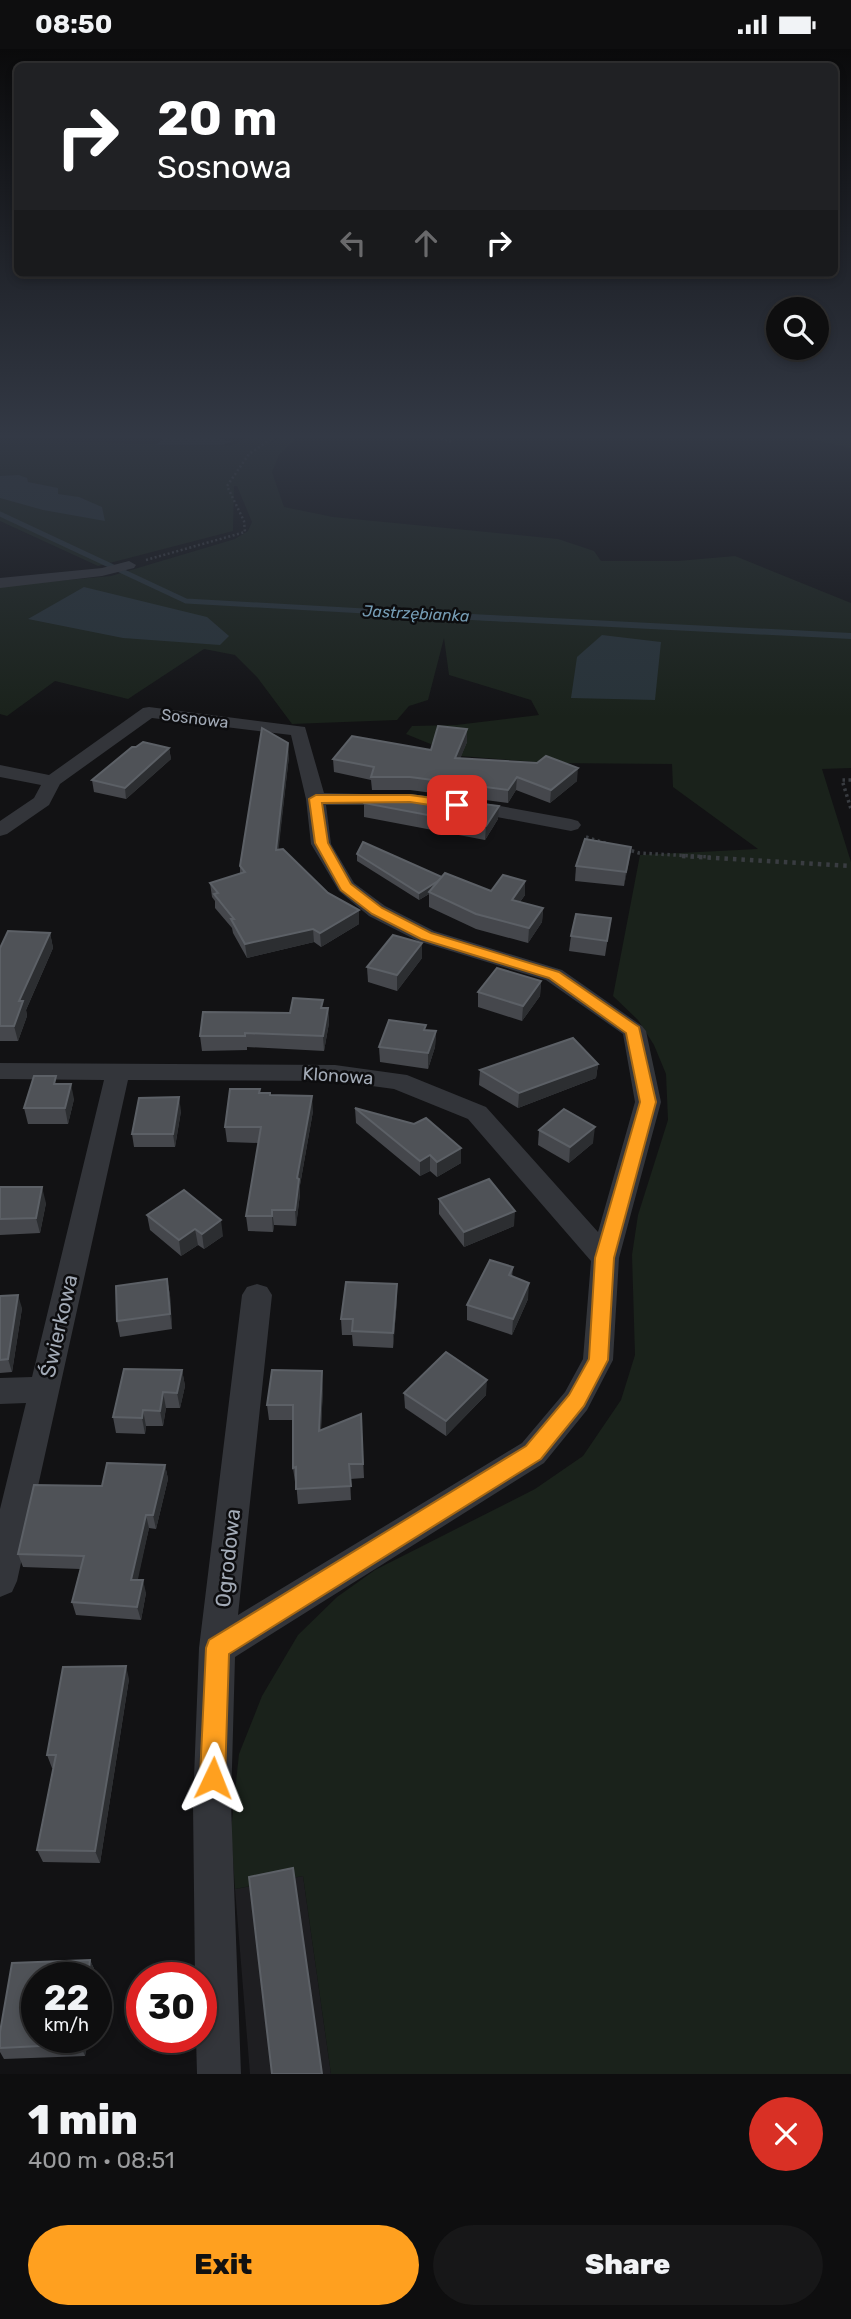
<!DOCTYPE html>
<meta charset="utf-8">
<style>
body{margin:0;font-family:Rubik,sans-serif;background:#171718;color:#f1f3f6;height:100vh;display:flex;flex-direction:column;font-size:26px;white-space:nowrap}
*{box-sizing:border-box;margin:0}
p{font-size:23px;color:#9b9c9e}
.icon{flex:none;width:38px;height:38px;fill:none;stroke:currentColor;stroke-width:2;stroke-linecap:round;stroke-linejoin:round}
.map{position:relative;height:2025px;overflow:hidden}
.drawer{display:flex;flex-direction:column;background:#0e0e0f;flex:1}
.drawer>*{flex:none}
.banner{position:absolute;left:14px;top:14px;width:824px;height:214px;border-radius:10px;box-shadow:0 4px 10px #0003,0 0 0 2px #2e2e2f;background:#202124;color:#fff;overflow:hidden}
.tools{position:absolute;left:766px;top:248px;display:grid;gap:14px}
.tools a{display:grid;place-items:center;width:63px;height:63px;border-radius:50%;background:#0e0e0f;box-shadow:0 4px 10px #0003,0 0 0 2px #2e2e2f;font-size:35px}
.speed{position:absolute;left:21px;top:1913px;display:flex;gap:14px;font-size:35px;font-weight:700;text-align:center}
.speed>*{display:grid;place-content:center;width:91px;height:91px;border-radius:50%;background:#0e0e0f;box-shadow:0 4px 10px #0003,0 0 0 2px #2e2e2f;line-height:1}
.speed small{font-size:18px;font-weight:400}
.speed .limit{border:10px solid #d22;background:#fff;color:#111}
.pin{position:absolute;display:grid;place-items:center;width:60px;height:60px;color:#fff;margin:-30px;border-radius:14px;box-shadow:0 4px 10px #0006}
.me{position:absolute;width:77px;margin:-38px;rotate:2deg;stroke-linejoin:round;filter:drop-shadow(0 0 5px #0008)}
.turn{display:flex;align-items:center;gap:24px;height:147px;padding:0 28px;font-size:32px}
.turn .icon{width:91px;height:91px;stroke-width:2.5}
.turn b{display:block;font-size:49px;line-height:60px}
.lanes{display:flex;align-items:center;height:66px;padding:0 28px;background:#0003;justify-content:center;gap:35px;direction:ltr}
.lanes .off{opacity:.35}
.round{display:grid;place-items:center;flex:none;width:74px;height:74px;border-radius:37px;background:#171718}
.head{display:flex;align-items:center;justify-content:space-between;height:119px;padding:0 28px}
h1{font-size:42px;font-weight:800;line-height:52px}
.cta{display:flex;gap:14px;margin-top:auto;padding:14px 28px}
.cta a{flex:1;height:80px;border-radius:42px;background:#ffa01f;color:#111;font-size:28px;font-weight:800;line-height:80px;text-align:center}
.cta a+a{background:#171718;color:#f1f3f6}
.status{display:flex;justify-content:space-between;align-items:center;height:49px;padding:0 35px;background:#0e0e0f;direction:ltr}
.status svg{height:19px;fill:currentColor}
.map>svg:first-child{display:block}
.built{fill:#1e1e21}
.green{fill:#1a221b}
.water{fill:#283339}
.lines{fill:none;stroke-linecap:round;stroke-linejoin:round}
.stream-far1{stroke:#283339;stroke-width:5}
.stream{stroke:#283339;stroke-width:6}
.path-far2{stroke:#393c41;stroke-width:2.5;stroke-dasharray:2 2.5;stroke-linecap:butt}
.path-far1{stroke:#393c41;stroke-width:3.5;stroke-dasharray:2.5 3.5;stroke-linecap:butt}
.path{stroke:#393c41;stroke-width:4.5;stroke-dasharray:3.5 5;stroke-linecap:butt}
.minor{fill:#33353a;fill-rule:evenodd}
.wall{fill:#45474c}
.shaded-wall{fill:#2c2e31}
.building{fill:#4f5257;stroke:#5c6066;stroke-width:2}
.route{fill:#ffa01f;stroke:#a66814;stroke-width:2}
.labels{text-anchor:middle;stroke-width:5;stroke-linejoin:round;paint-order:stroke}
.far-water-label{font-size:16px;font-style:italic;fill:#769db5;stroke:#0d0d0f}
.far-street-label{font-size:16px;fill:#a2aab6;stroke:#0d0d0f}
.street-label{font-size:18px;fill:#a2aab6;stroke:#0d0d0f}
.near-street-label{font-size:21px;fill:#a2aab6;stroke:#0d0d0f}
</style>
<div class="status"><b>08:50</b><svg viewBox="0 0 49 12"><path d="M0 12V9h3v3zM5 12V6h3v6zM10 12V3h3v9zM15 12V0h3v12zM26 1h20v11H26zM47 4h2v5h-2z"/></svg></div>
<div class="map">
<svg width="851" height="2025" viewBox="0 0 851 2025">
<rect width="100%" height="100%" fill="#121214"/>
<!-- built -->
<polygon class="built" points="303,1827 331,2025 250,2025 235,1840"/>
<!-- green -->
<g class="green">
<polygon points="257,385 278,385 270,395 287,385 300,385 279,406 272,423 284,458 333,468 558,490 594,502 601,512 678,512 735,507 851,554 851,719 822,720 851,813 851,2025 331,2025 303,1827 235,1840 231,1781 239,1705 262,1647 298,1586 337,1548 375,1521 535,1440 583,1407 621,1351 635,1306 632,1206 638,1166 668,1071 666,1025 654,996 638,971 613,947 640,806 758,800 673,738 672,715 548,714 460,707 406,685 412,677 456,676 539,666 531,651 449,626 444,589 428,651 409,657 397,671 292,675 257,628 235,606 204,600 128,650 55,632 7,667 0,665 0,537 111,527 235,490 248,482 252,473 237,437 234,437 233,482 98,517 0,472 0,391 229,397"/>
<polygon points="729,385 851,385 851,399 788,385 756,387"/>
</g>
<!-- water -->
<g class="water">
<polygon points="167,385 217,385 220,390 233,392 222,396 156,396"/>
<polygon points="19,426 27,429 28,433 58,439 58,445 79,448 102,458 105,472 43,461 0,449 0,427"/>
<polygon points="84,538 207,568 229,587 220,596 123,589 28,570"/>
<polygon points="602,586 661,593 655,651 571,649 577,608"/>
</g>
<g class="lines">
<!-- stream-far1 -->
<polyline class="stream-far1" points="0,465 186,552 506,570"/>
<!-- stream -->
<polyline class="stream" points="471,568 851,587"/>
<!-- path-far2 -->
<g class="path-far2">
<polyline points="428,385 452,393"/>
<polyline points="146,511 245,483 244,472 227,437 249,405 278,385"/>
</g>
<!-- path-far1 -->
<g class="path-far1">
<polyline points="851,731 842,731 851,760"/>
<polyline points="586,788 608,795"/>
<polyline points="626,800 639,804 710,808"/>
</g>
<!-- path -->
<polyline class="path" points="682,807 851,817"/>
<!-- minor -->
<g class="minor">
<polygon points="129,512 136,516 134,519 102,527 0,539 0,529 102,519"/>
<polygon points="149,658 305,678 324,744 403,746 406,750 396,756 326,756 331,795 354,834 385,857 434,882 562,921 642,977 646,982 661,1053 619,1209 613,1311 587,1361 544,1414 235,1608 231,1755 241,2025 197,2025 196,1988 201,1988 201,1928 195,1928 193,1755 199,1599 242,1246 247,1238 257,1235 267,1238 272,1246 238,1566 522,1394 565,1343 583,1310 591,1212 468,1070 394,1040 335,1032 128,1031 17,1532 12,1543 0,1548 0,1460 26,1354 0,1355 0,1329 32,1328 104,1031 0,1030 0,1014 335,1016 407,1026 486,1058 598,1183 635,1053 623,985 546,931 418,892 369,867 339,842 311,795 306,750 291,686 152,669 60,735 49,756 7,785 0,787 0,772 34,749 41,736 0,728 0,716 49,726 143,659"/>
<polygon points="467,751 571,770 578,772 581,776 578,780 571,782 460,761 457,757"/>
</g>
</g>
<!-- wall -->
<g class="wall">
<polygon points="467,680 467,693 460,709 577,732 550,754 516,741 508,754 410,741 372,741 371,731 334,723 333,710 431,701"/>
<polygon points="136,698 169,699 171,710 126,750 94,743 92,731"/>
<polygon points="289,707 278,801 328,844 359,861 359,875 321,898 314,893 247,909 233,884 232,879 215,859 215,852 212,848 210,834 240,825 240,817"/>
<polygon points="364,754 498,770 485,791 364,768"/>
<polygon points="631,798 624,837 575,832 576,817"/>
<polygon points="357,805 491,842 525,846 520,853 543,859 542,873 528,894 476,880 429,858 429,845 419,851 357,812"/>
<polygon points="611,869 605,907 569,902 571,887"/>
<polygon points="50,884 53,899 26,961 27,967 18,992 0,992 0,899"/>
<polygon points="422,909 397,942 368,933 367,918"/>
<polygon points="541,932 540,947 522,972 478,958 478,943"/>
<polygon points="323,959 328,959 329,974 324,1002 247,998 247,1001 202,1002 200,987 290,964"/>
<polygon points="426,981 436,982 435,998 428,1020 380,1013 379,998"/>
<polygon points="598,1015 596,1029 518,1059 479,1036 480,1021"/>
<polygon points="58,1035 74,1050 68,1075 28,1075 24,1059"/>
<polygon points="260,1040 260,1044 270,1046 313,1062 300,1136 300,1145 296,1177 274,1176 273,1183 248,1182 246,1167 258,1094 227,1093 225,1078"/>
<polygon points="355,1059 461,1114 437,1128 430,1122 420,1127 356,1074"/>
<polygon points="181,1062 175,1098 134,1098 132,1085"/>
<polygon points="539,1081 593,1094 569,1114 538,1096"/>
<polygon points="0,1138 46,1154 40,1184 0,1186"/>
<polygon points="439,1150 514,1177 464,1198 439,1165"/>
<polygon points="147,1166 223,1187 204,1200 198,1196 181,1207 150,1181"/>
<polygon points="513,1218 512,1228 528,1250 512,1286 467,1271 467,1256"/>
<polygon points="167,1230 170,1246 172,1280 120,1288 117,1272"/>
<polygon points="397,1235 397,1251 393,1299 353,1297 352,1286 342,1286 341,1270"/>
<polygon points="0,1247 22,1259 12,1323 0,1324"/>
<polygon points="182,1321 185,1337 180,1359 166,1359 163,1377 146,1377 145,1385 116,1384 113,1368"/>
<polygon points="323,1338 321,1381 361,1365 364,1429 350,1430 351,1451 298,1455 296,1433 295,1433 293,1419 293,1371 269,1371 267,1356"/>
<polygon points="404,1344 486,1346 446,1387 405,1359"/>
<polygon points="165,1416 168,1430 156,1480 149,1479 137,1531 146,1544 141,1571 76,1566 72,1553 80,1520 23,1518 18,1505 102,1437"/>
<polygon points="129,1630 100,1814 43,1813 37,1801 53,1719 52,1719 47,1706"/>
<polygon points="90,1911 96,1924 95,1928 37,1928 37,1988 88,1988 85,2007 4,2010 0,2003 0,1983 12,1914"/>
</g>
<!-- shaded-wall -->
<g class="shaded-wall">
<polygon points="467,680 467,693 455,723 455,709"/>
<polygon points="288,694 289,707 277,815 276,801"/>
<polygon points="169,699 171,710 126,750 125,739"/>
<polygon points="578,719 577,732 550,754 551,741"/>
<polygon points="517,728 516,741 508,754 508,741"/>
<polygon points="499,757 498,770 485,791 486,777"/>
<polygon points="631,798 629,813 624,837 626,823"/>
<polygon points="445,829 429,843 429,845 419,851 419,844"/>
<polygon points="525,832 525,846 511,865 512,851"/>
<polygon points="543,859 542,873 528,894 529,879"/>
<polygon points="359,861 359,875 321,898 320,884"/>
<polygon points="313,880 314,893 247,909 245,895"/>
<polygon points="50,884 53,899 26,961 27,967 18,992 14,977 19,952"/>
<polygon points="422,894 422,909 397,942 397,926"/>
<polygon points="541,932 540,947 522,972 523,957"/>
<polygon points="328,959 329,974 324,1002 323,987"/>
<polygon points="436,982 435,998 428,1020 428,1004"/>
<polygon points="598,1015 596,1029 518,1059 519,1044"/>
<polygon points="71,1035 74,1050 68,1075 65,1059"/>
<polygon points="312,1047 313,1062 300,1136 300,1145 296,1177 295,1161 297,1129"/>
<polygon points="179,1048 181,1062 175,1098 173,1085"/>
<polygon points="595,1078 593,1094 569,1114 570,1098"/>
<polygon points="461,1099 461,1114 437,1128 437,1113"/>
<polygon points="430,1106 430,1122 420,1127 420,1112"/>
<polygon points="42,1138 46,1154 40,1184 36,1169"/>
<polygon points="272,1161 274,1176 273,1183 272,1167"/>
<polygon points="515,1162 514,1177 464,1198 464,1183"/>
<polygon points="221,1171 223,1187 204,1200 202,1185"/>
<polygon points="195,1180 198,1196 181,1207 179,1191"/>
<polygon points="167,1230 170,1246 172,1280 170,1265"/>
<polygon points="529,1234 528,1250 512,1286 513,1270"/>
<polygon points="397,1235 397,1251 393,1299 393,1284"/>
<polygon points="18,1246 22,1259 12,1323 8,1310"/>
<polygon points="182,1321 185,1337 180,1359 177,1344"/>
<polygon points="322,1322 323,1338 320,1397 319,1382"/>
<polygon points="487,1331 486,1346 446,1387 446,1372"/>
<polygon points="163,1343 166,1359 163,1377 160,1362"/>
<polygon points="143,1361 146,1377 145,1385 142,1369"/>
<polygon points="165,1416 168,1430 156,1480 153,1466"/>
<polygon points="146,1466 149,1479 135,1544 131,1531"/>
<polygon points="143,1531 146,1544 141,1571 137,1558"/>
<polygon points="126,1617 129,1630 100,1814 95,1802"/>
<polygon points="90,1911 96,1924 95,1928 88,1928"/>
<polygon points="81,1988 88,1988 85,2007 80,1995"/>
</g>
<!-- building -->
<g class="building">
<polygon points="438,677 467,680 455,709 537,714 546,707 578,719 551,741 517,728 508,741 410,728 371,728 374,718 333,710 352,687 431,701"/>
<polygon points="262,679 288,694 276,801 283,800 328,844 359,861 320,884 313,880 245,895 231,870 234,870 214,845 218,844 210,834 245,823 240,817"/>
<polygon points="143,693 169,699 125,739 92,731 132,698 136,698"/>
<polygon points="366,746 410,746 499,757 486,777 364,754"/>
<polygon points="585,790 631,798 626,823 576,817"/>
<polygon points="363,793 442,828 438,832 419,844 357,805"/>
<polygon points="445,824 491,842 503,826 525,832 512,851 543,859 529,879 476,865 429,843"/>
<polygon points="576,865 611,869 607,892 571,887"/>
<polygon points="8,882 50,884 19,952 23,952 14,977 0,977 0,899"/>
<polygon points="393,886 422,894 397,926 367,918"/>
<polygon points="497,919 541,932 523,957 478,943"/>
<polygon points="293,949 323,951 321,959 328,959 323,987 245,984 245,987 200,987 203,963 290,964"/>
<polygon points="389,971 426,976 424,981 436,982 428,1004 379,998"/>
<polygon points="573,989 598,1015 519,1044 480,1021"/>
<polygon points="34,1027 56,1027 54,1035 71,1035 65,1059 24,1059"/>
<polygon points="230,1040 260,1040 259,1044 270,1044 270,1046 312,1047 297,1129 299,1130 295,1161 272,1161 272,1167 246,1167 261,1078 225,1078"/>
<polygon points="179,1048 173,1085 132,1085 139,1049"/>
<polygon points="355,1059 414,1075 426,1069 461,1099 437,1113 430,1106 420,1112"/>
<polygon points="564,1060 595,1078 570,1098 539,1081"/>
<polygon points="489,1130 515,1162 464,1183 439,1150"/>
<polygon points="0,1138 42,1138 36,1169 0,1170"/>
<polygon points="184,1141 221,1171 202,1185 195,1180 179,1191 147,1166"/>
<polygon points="490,1211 513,1218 509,1226 529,1234 513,1270 467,1256"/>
<polygon points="167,1230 170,1265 117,1272 116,1237"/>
<polygon points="346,1233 397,1235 393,1284 352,1282 353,1270 341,1270"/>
<polygon points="18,1246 8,1310 0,1311 0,1247"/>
<polygon points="446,1303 487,1331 446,1372 404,1344"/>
<polygon points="124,1320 182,1321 177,1344 163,1343 160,1362 143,1361 142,1369 113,1368"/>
<polygon points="272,1321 322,1322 319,1382 361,1365 363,1415 349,1415 351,1437 296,1440 296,1418 293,1419 293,1356 267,1356"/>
<polygon points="107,1414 165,1416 153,1466 146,1466 131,1531 143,1531 137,1558 72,1553 84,1507 18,1505 34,1436 102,1437"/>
<polygon points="126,1617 95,1802 37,1801 56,1706 47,1706 63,1618"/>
<polygon points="293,1819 318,1996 322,2025 272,2025 249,1828"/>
<polygon points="90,1911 88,1928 37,1928 37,1988 81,1988 80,1995 0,1999 0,1983 12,1914"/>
</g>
<!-- sky -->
<linearGradient id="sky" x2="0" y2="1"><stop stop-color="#0a0a0b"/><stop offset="0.58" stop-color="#333945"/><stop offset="1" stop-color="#333945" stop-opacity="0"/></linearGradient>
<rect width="851" height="668" fill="url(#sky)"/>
<!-- route -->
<polygon class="route" points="316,746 410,746 461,753 461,759 457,760 410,753 322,754 328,794 351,835 382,859 431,884 559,923 639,978 656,1053 614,1209 608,1311 584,1357 541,1410 229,1605 225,1729 222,1738 213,1741 204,1738 200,1729 206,1599 209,1591 526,1397 569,1346 589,1310 595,1209 640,1053 626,984 549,929 421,890 372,865 341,841 315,794 309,750"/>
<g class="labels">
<!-- far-water labels -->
<g class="far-water-label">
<text transform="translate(416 564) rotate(3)" y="6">Jastrzębianka</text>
</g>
<!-- far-street labels -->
<g class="far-street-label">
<text transform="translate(195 669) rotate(7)" y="6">Sosnowa</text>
</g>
<!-- street labels -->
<g class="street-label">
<text transform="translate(338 1027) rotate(4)" y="6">Klonowa</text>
</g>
<!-- near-street labels -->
<g class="near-street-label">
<text transform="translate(59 1277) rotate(-77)" y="7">Świerkowa</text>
<text transform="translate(228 1509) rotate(-84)" y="7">Ogrodowa</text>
</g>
</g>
</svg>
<div class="tools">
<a><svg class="icon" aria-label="search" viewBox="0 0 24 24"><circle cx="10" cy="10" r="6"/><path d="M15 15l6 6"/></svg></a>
</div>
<div class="speed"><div>22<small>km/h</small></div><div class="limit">30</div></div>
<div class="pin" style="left:457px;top:756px;background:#d93025"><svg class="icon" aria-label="arrive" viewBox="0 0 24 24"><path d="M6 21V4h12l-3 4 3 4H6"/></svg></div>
<svg class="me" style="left:213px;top:1729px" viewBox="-20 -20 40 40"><path d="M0-17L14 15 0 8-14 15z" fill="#ffa01f" stroke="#fff" stroke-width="4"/></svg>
<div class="banner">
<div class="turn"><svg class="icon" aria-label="right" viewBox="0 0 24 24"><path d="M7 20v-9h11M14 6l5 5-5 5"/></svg><div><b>20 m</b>Sosnowa</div></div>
<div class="lanes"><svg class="icon off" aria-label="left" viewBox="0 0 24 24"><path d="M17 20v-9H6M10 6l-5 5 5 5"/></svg><svg class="icon off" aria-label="ahead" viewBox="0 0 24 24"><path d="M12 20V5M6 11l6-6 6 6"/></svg><svg class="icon" aria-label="right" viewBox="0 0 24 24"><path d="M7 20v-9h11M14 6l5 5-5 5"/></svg></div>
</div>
</div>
<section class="drawer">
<div class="head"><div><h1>1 min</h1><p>400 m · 08:51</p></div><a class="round" style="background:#d93025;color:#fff"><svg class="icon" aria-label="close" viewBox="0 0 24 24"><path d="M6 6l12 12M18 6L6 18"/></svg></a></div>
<div class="cta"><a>Exit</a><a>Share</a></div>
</section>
